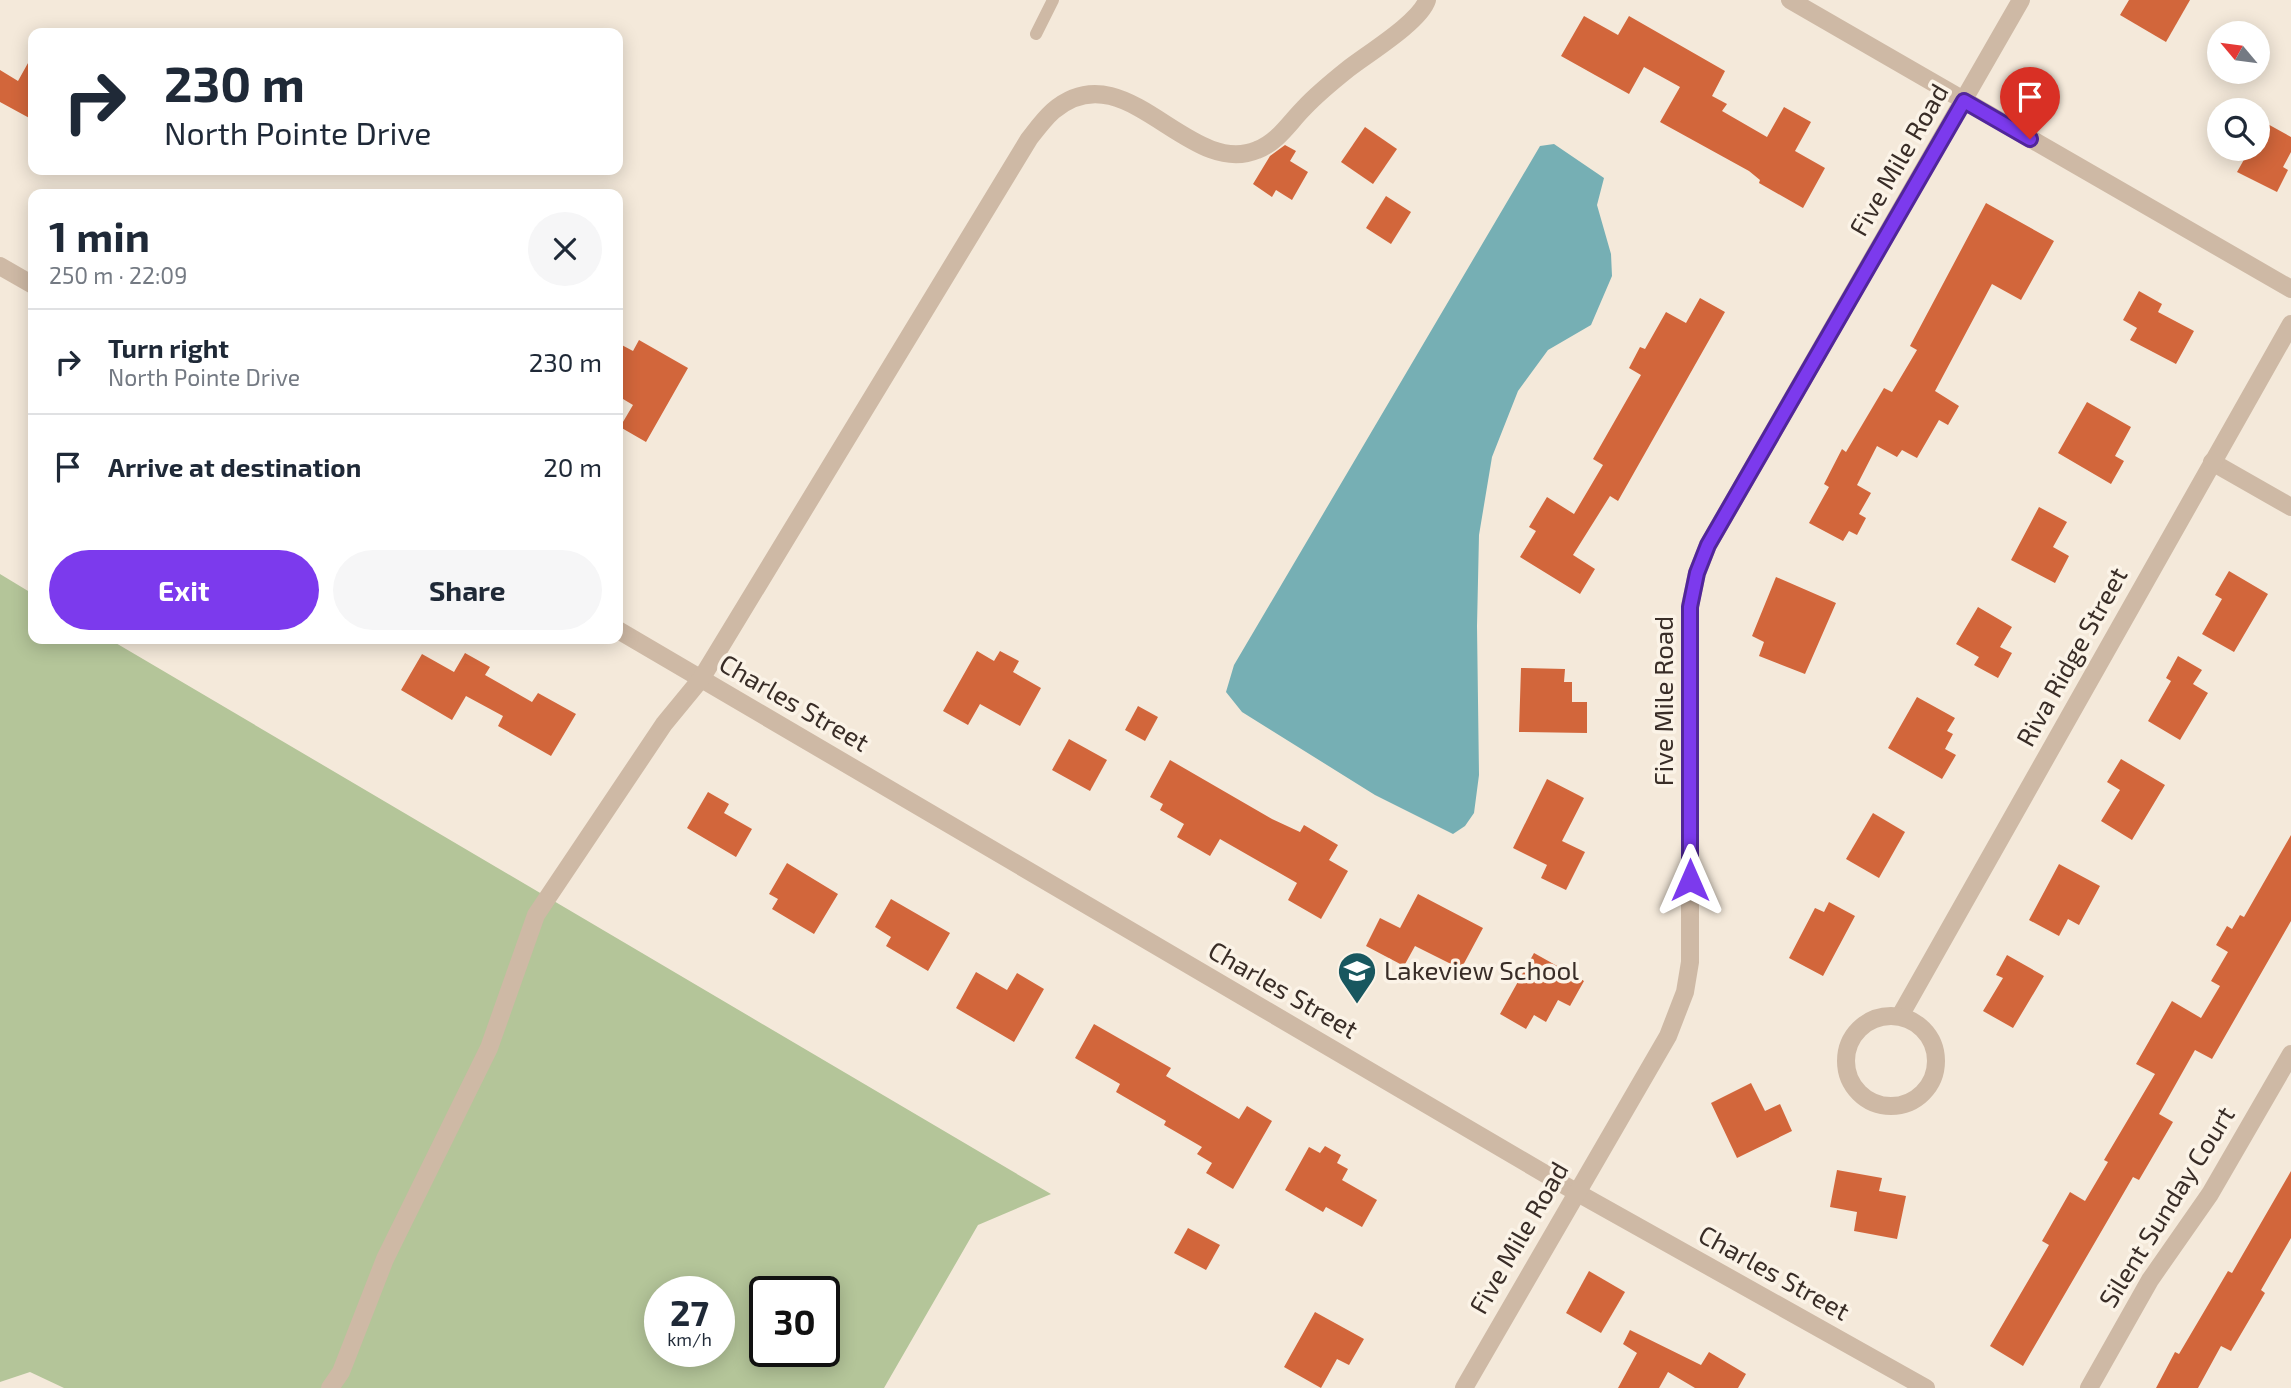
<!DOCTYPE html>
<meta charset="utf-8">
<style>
body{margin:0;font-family:"Exo 2",sans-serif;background:#f6f6f7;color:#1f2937;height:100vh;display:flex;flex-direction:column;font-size:26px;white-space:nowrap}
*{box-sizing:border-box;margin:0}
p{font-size:23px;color:#747a83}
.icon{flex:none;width:38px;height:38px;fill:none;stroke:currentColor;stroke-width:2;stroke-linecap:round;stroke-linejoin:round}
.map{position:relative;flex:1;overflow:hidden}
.sheet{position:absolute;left:28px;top:189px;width:595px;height:455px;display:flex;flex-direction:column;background:#fff;border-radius:14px;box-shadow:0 4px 18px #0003}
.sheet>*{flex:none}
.top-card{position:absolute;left:28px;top:28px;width:595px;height:147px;border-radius:14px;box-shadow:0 4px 18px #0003;background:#fff;color:#1f2937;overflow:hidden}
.needle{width:46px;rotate:299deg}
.buttons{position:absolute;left:2207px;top:21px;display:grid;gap:14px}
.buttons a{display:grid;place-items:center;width:63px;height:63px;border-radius:50%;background:#fff;box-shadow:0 4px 18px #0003;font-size:35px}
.speed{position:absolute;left:644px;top:1276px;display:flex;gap:14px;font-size:35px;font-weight:700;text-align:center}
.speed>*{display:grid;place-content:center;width:91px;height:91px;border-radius:50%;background:#fff;box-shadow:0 4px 18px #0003;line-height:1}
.speed small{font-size:18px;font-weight:400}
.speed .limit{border:4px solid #111;border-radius:10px;background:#fff;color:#111}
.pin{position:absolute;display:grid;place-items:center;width:60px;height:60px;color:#fff;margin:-72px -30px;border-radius:50% 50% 50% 0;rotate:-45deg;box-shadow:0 0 7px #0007}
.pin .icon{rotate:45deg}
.me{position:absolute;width:77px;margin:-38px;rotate:0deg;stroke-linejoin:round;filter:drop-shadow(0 0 5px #0008)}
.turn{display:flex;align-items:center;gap:24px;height:147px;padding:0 21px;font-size:32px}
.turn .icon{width:91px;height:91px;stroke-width:2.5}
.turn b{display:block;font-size:49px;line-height:60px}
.round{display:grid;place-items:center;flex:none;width:74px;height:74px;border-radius:37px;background:#f6f6f7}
.summary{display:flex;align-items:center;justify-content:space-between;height:119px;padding:0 21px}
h1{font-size:42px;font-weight:700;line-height:52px}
.primary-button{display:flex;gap:14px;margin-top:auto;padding:14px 21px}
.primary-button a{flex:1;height:80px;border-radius:42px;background:#7c3aed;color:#fff;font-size:28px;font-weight:700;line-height:80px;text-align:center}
.primary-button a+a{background:#f6f6f7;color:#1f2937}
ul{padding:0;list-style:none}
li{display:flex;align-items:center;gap:21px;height:105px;padding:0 21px;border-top:2px solid #e0e1e3}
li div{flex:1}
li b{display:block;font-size:26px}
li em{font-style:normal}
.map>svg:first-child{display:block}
.green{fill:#b4c599;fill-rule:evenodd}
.water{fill:#76afb4}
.building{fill:#d2663b}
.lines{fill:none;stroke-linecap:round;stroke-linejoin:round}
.lane{stroke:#ceb9a5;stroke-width:12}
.street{stroke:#ceb9a5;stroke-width:18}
.route-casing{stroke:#51269a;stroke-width:18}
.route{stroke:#7c3aed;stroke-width:12}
.labels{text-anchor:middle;stroke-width:7;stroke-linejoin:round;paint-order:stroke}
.street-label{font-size:26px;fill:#392d27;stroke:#fbf3e7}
.poi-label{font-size:26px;fill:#392d27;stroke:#fbf3e7;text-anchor:start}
</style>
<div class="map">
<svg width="2291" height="1388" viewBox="0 0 2291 1388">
<rect width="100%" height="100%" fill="#f4e9da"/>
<!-- green -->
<path class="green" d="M0,574l33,20v45h76l942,555 -73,31 -94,163h-820l-34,-16 -30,10zM660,1292h59v59h-59zM765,1292h59v59h-59z"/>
<!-- water -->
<polygon class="water" points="1554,144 1604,178 1597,205 1611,254 1612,276 1591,325 1548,350 1518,391 1492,457 1479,535 1477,626 1479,775 1474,813 1465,826 1453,834 1375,795 1242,712 1226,692 1234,665 1540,146"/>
<!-- building -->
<g class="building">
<polygon points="2129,0 2190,0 2166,42 2120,15"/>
<polygon points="1584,16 1618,35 1629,16 1725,71 1712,96 1727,104 1722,111 1767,137 1784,107 1811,122 1795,151 1825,168 1803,208 1759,183 1760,180 1749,171 1660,122 1680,87 1644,67 1629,94 1561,56"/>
<polygon points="33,54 33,120 0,102 0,70 18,81"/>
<polygon points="2264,122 2291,137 2291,152 2283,167 2288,170 2277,192 2237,172 2250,149 2258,149 2258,134"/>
<polygon points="1365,127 1397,149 1373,184 1341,162"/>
<polygon points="1285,145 1296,151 1290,161 1308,172 1292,200 1276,190 1272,197 1253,184 1270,156"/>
<polygon points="1386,196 1411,212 1391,244 1366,228"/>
<polygon points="1986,203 2054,241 2021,300 1992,284 1935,391 1959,406 1948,425 1939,420 1917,458 1902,450 1897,457 1877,446 1857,485 1871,493 1859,514 1866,518 1857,535 1849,531 1843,541 1809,523 1829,487 1824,484 1842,449 1846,452 1884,388 1892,392 1917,350 1910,346"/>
<polygon points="2139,291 2162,304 2158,312 2194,331 2176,364 2130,340 2137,328 2123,320"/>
<polygon points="1700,298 1725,312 1618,501 1610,496 1573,555 1595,569 1580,594 1520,557 1536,531 1529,527 1547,497 1574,514 1603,465 1593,459 1641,375 1629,368 1640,347 1645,349 1666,312 1686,323"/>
<polygon points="639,340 688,368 646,442 620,427 633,405 618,396 618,343 633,351"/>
<polygon points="2087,402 2131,427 2115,456 2124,461 2111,484 2058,453"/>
<polygon points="2039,507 2067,522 2053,547 2069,556 2055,583 2011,560"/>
<polygon points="2229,571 2268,594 2234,652 2202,634 2222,599 2215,595"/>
<polygon points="1776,577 1836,603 1805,674 1759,656 1764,642 1752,636"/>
<polygon points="1978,607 2012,627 2000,647 2012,653 1998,678 1974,665 1979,657 1956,644"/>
<polygon points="977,651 994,661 1000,651 1019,661 1013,672 1041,688 1020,726 980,704 968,725 943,711"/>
<polygon points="465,653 490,667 485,675 532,702 538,693 576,714 551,756 498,726 503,716 466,696 452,720 401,690 422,654 454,672"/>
<polygon points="2178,656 2202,670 2193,684 2208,693 2180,740 2148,721 2171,681 2166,678"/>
<polygon points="1521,668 1565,669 1564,682 1572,682 1572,702 1587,702 1587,733 1519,732"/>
<polygon points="1917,697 1955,718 1947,731 1953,734 1945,749 1956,755 1942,779 1888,748"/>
<polygon points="1138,706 1158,717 1145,741 1125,730"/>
<polygon points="1069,739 1107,760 1090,791 1052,770"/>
<polygon points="2121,759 2165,785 2132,840 2101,821 2120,790 2107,782"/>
<polygon points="1170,760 1272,819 1300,832 1304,825 1338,845 1329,860 1348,871 1321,919 1288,900 1297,883 1220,839 1210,856 1177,837 1184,824 1160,810 1163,804 1150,797"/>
<polygon points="1547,779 1584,798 1562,841 1585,852 1566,890 1541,878 1547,865 1513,848"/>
<polygon points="708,792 729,804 724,813 752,829 736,857 687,828"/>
<polygon points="1873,813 1905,832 1879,878 1846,859"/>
<polygon points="2291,835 2291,921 2212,1059 2195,1050 2159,1114 2173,1122 2139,1180 2133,1177 2023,1366 1990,1346 2049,1245 2042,1241 2070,1192 2085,1201 2108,1162 2104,1160 2155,1074 2136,1064 2172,1001 2201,1018 2220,986 2211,981 2228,952 2216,945 2227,926 2232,929 2240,915 2244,917"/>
<polygon points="787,863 838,894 814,934 772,909 778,899 769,894"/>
<polygon points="2059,864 2100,886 2079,925 2068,919 2059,936 2029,920"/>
<polygon points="1418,894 1483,928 1461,969 1415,946 1404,966 1366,946 1380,918 1400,928"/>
<polygon points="891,899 950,933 928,971 886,946 891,937 875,927"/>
<polygon points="1829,902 1855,916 1823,976 1789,958 1815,908 1824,912"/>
<polygon points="1534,953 1584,981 1570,1006 1558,1000 1546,1022 1534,1015 1526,1029 1500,1014"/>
<polygon points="2007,955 2044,976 2013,1028 1983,1011 2003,978 1996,975"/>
<polygon points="976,972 1007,990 1017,973 1044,989 1014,1042 956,1008"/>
<polygon points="1094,1024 1171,1068 1166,1076 1239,1119 1247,1106 1272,1121 1233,1189 1206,1173 1212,1163 1197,1154 1202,1147 1164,1125 1166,1121 1116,1092 1120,1084 1075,1058"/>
<polygon points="1751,1083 1765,1111 1780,1104 1792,1131 1737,1158 1711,1103"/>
<polygon points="1325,1146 1341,1155 1337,1163 1348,1169 1342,1180 1377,1200 1362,1227 1326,1207 1323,1212 1285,1190 1309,1147 1320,1153"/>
<polygon points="1837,1170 1882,1178 1879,1191 1906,1196 1897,1239 1854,1231 1857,1212 1830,1207"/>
<polygon points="2291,1171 2291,1238 2261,1290 2265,1293 2231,1351 2221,1346 2198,1388 2156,1388 2175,1352 2179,1354 2228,1271 2232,1273"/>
<polygon points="1188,1228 1220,1245 1206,1270 1174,1253"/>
<polygon points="1589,1271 1625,1292 1601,1333 1566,1313"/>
<polygon points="1315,1312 1364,1339 1349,1365 1337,1359 1321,1388 1284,1367"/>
<polygon points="1630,1330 1701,1365 1709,1352 1746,1374 1738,1388 1695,1388 1668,1372 1659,1388 1618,1388 1637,1353 1623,1344"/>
</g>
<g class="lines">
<!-- lane -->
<polyline class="lane" points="1036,34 1053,0"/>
<!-- street -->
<g class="street">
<polyline points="1790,0 2291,289"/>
<polyline points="0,266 33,285"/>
<polyline points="2212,462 2291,507"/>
<polyline points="618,630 1576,1192 1926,1388"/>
<polyline points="1900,1016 2291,324"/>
<circle cx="1891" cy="1061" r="45"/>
<path d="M330,1388l11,-16 44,-113 104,-211 47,-133 128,-191 37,-45 328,-540c7,-9 15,-20 24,-28 72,-62 135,68 204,39 21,-8 32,-27 47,-42 13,-14 29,-27 44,-39 19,-15 72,-47 79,-69"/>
<polyline points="1464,1388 1668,1036 1685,992 1690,962 1690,606 1697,573 1708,545 2021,0"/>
<polyline points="2089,1388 2150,1280 2210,1194 2291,1054"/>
</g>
</g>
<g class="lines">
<!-- route casing -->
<g class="route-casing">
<polyline id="route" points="1690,880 1690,607 1697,573 1708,545 1964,101 2030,139"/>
</g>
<!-- route -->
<use href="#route" class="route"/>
</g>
<!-- icons -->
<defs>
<g id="school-pin" transform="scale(2.0125)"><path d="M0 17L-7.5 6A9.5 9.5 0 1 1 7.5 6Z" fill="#18575f" stroke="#fbf3e7"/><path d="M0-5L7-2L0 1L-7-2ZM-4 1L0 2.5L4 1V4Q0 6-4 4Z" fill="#fff"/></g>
</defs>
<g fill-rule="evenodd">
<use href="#school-pin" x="1357" y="971"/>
</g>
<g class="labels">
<!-- street labels -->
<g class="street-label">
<text transform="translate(1899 160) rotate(-60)" y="9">Five Mile Road</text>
<text transform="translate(2072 657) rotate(-61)" y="9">Riva Ridge Street</text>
<text transform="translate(1664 701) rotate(-90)" y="9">Five Mile Road</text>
<text transform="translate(794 703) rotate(30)" y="9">Charles Street</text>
<text transform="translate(1283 990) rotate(30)" y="9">Charles Street</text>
<text transform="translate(2167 1207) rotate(-58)" y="9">Silent Sunday Court</text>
<text transform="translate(1519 1238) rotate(-60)" y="9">Five Mile Road</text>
<text transform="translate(1774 1273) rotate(29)" y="9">Charles Street</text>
</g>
<!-- poi labels -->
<g class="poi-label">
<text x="1384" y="980">Lakeview School</text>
</g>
</g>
</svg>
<div class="buttons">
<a><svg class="needle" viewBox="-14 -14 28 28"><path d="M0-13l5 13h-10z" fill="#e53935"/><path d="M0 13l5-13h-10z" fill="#747a83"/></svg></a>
<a><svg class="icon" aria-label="search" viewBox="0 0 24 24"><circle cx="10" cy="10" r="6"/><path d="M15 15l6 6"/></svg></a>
</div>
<div class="speed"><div>27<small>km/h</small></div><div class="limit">30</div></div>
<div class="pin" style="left:2030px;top:139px;background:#d93025"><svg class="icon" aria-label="arrive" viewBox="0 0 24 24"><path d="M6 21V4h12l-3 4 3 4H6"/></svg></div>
<svg class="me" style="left:1690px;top:880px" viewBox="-20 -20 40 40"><path d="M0-17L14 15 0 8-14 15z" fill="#7c3aed" stroke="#fff" stroke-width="4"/></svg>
<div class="top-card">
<div class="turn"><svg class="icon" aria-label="right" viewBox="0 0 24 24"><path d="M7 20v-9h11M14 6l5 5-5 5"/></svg><div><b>230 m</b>North Pointe Drive</div></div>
</div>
<section class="sheet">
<div class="summary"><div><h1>1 min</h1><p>250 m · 22:09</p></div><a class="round"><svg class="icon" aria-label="close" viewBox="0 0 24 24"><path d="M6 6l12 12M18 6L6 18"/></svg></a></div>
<ul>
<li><svg class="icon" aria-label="right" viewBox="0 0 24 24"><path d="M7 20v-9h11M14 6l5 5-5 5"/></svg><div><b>Turn right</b><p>North Pointe Drive</p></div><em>230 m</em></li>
<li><svg class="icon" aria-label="arrive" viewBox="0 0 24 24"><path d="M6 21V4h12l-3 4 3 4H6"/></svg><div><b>Arrive at destination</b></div><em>20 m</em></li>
</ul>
<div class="primary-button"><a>Exit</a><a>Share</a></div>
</section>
</div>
